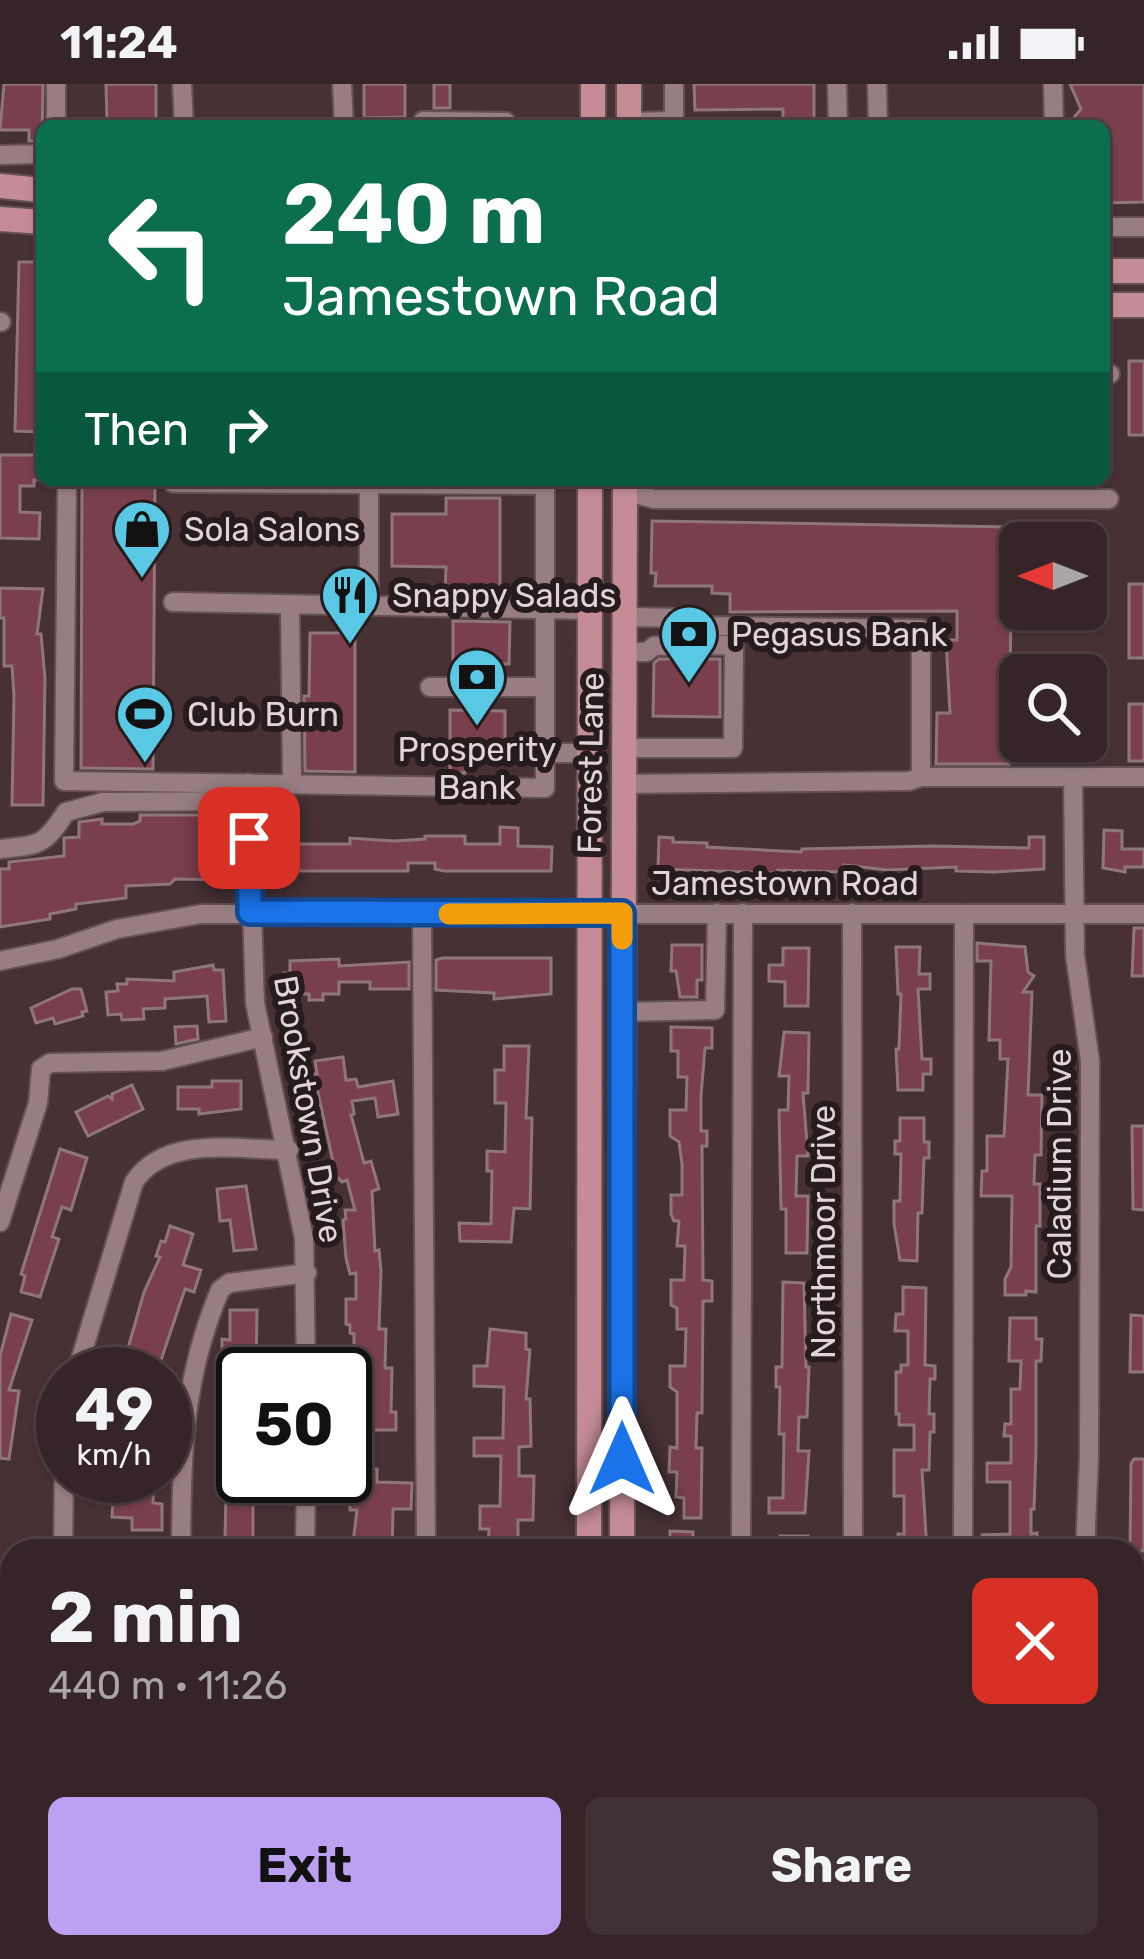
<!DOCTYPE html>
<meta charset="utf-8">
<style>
body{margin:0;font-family:Rubik,sans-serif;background:#403134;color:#f1f3f6;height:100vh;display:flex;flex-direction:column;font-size:45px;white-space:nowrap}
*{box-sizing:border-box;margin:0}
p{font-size:39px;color:#aaa5a8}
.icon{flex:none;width:66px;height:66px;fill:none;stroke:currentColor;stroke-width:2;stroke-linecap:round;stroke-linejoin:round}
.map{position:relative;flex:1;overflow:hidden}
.side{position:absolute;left:0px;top:1455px;width:1146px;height:420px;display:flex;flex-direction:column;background:#352528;border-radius:36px 36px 0 0;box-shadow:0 3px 9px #0004,0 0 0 3px #4f4245}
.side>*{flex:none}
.hud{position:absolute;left:36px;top:36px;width:1074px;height:366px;border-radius:18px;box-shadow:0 3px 9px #0004,0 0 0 3px #4f4245;background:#0b6e4f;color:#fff;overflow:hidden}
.needle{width:78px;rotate:270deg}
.controls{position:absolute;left:999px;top:438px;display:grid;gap:24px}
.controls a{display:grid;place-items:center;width:108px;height:108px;border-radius:18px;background:#352528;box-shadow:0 3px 9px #0004,0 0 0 3px #4f4245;font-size:60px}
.speed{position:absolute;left:36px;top:1263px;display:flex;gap:24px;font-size:60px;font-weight:700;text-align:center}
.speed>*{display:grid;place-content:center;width:156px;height:156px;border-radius:50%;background:#352528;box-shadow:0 3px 9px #0004,0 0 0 3px #4f4245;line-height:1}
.speed small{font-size:30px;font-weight:400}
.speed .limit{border:6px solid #111;border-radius:18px;background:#fff;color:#111}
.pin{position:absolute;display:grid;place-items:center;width:102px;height:102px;color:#fff;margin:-51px;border-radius:24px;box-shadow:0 6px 18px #0006}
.me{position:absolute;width:132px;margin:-66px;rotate:0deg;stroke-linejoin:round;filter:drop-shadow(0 0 9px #0008)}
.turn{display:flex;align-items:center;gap:42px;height:252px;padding:0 48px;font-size:54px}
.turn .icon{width:156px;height:156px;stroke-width:2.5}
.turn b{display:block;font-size:84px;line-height:102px}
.then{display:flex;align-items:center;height:114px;padding:0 48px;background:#0003;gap:24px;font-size:45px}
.round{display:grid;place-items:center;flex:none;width:126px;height:126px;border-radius:18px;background:#403134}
.overview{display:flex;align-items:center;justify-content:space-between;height:204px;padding:0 48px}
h1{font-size:72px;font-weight:700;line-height:90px}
.primary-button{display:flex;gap:24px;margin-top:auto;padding:24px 48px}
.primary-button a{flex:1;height:138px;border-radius:18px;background:#bca0f2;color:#111;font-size:48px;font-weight:700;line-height:138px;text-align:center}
.primary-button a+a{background:#403134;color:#f1f3f6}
.status{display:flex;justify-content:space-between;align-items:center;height:84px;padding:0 60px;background:#352528;direction:ltr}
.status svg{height:33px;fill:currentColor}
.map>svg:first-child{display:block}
.building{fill:#793f4c;stroke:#8f767a;stroke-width:3}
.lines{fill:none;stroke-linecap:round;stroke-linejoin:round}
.minor-casing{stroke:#635154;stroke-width:22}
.major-casing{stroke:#635154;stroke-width:28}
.minor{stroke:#987e82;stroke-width:18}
.major{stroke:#c58c96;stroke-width:24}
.route-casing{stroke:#114b97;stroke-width:30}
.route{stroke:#1a73e8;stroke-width:21}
.slow{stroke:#f59e0b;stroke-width:21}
.labels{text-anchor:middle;stroke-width:12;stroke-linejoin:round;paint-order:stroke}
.poi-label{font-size:33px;fill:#e2d4d6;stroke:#261c1e;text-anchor:start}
.street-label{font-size:33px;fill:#e2d4d6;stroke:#261c1e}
</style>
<div class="status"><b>11:24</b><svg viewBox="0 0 49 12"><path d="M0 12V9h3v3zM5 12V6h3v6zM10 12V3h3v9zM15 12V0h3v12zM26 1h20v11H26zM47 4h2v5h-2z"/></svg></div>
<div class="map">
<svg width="1144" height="1875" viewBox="0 0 1144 1875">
<rect width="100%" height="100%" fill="#473135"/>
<!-- building -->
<g class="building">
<polygon points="4,0 43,0 42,57 29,57 29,46 0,46"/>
<polygon points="106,0 156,0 156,36 107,37"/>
<polygon points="364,0 405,0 405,33 364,34"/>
<rect x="434" y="0" width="16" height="24"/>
<polygon points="694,0 814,0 814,42 783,42 783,25 695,26"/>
<polygon points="1070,0 1144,0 1144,118 1104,119 1104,42 1067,42 1081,25"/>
<polygon points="19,178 42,178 42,348 15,347"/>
<rect x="1129" y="277" width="15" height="74"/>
<polygon points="0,371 40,371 39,396 34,396 34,402 20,402 20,428 40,429 39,455 0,454"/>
<polygon points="82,396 155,396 153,685 81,684"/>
<polygon points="446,414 500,414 500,508 445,508 446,483 392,482 392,430 446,430"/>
<polygon points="652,437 1012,443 1009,680 936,680 937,629 950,629 946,556 957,556 957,527 730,528 730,510 712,509 712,502 655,502 656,489 651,489"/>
<rect x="1129" y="500" width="15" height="74"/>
<polygon points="0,504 43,505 37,550 41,550 45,594 43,721 12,721 14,612 12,582 4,582 4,534 0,534"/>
<polygon points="453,537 510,538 509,580 453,580"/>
<polygon points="310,549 355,549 355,688 305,687 304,612 309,612"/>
<polygon points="659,575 720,575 720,633 653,632 654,579"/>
<rect x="1129" y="620" width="15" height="57"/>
<polygon points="450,626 505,627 505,660 465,660 465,689 450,689"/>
<polygon points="140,731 228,731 228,796 175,795 170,800 126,802 126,814 76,820 76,825 50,830 50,835 0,843 0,785 9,785 9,778 64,772 64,754 79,753 79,738 102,735 102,740 133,740 140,737"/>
<polygon points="279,743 297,743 297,760 350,760 350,754 394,757 425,755 425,752 465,752 465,760 500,760 500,743 518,744 518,762 552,763 551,787 444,787 435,785 435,779 408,779 408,787 289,787 289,778 278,778"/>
<polygon points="1104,746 1122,747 1122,765 1144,765 1144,783 1125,783 1125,788 1103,784"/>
<polygon points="659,753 673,754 673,758 707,759 707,763 801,768 802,765 934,762 1029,764 1029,753 1044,753 1044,785 994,788 956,787 956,783 887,786 844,781 843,788 778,786 778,789 658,785"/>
<polygon points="1134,844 1144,844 1144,892 1132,892"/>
<polygon points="977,859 1025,863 1028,888 1034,892 1023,908 1032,908 1028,1011 1042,1011 1041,1071 1035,1071 1034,1100 1040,1100 1040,1142 1036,1142 1036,1208 1026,1207 1026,1211 1005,1211 1005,1195 1011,1183 1012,1112 981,1112 982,1087 987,1087 987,1052 1004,1052 1008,975 1000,975 1000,956 989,956 991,877 977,877"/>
<polygon points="672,861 702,861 702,896 697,896 697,913 680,913 676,887 671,887"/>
<polygon points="896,863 920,863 919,890 930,890 930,905 918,905 922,975 931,975 931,990 923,990 923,1006 898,1006 896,965 899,965 901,910 898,910"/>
<polygon points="783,864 809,864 808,922 785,922 785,898 769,897 769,881 783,881"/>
<polygon points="443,874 551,874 551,910 494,915 494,909 436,906 436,876"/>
<polygon points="339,875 339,882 409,878 409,905 370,905 370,898 339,898 339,910 323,910 323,916 309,916 309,910 284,910 284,889 290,889 290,877"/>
<polygon points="213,881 214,886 223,886 226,937 209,938 207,912 165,915 165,924 143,925 144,935 122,936 121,930 108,931 106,908 118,907 117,900 127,900 127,895 174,897 174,888"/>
<polygon points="72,905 81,905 87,927 82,928 83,932 55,940 53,934 36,939 31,924"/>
<polygon points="197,942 198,955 176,960 175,943"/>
<polygon points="671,943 712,944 712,964 705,964 701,1012 701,1047 707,1047 707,1062 702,1062 703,1196 712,1197 712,1217 703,1217 702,1329 697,1329 696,1364 702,1364 701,1434 684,1434 684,1414 676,1413 677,1388 669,1388 670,1363 677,1364 677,1308 670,1303 670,1282 685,1282 686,1245 677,1245 677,1224 671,1221 671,1196 684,1196 685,1162 677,1162 679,1137 674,1137 671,1130 671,1111 682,1111 682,1080 679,1058 670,1052 670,1026 686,1026 687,993 678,993 678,967 671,967"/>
<polygon points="784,948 809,949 808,1009 803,1009 808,1072 797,1072 796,1112 808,1112 807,1169 786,1169 786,1125 781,1125 779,1026 788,1026 789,992 779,992"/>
<polygon points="504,962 529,962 526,1034 532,1034 530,1125 514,1124 511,1158 460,1157 459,1139 491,1140 492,1087 487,1087 487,1067 505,1068 506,1019 495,1019 495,986 504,986"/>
<polygon points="343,973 346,996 356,995 358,1003 393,997 398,1030 378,1033 375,1014 352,1017 354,1030 351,1031 364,1079 371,1077 379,1105 372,1107 375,1167 379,1166 381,1187 379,1245 386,1245 385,1284 392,1284 391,1328 396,1328 396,1346 371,1346 371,1385 377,1385 377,1398 412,1399 411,1425 393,1425 392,1467 352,1467 357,1426 350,1426 350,1411 347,1411 347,1365 357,1365 357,1340 348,1340 348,1309 352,1309 353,1298 358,1298 359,1264 354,1264 354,1250 350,1249 350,1241 346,1240 346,1215 356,1215 356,1189 350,1190 346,1174 343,1136 346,1135 345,1126 355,1126 347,1096 342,1098 336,1092 314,990 317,990 315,977"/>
<polygon points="212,997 241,997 241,1025 199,1030 199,1025 178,1025 178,1003 212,1003"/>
<polygon points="132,1001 143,1025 88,1052 76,1028 108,1012 112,1015 112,1010"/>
<polygon points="900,1034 924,1034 924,1058 929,1058 929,1074 924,1074 922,1129 918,1129 917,1177 900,1176 894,1140 894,1117 900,1117 901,1070 895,1070 895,1057 900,1057"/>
<polygon points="1132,1042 1144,1042 1144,1126 1133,1125"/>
<polygon points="60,1065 87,1074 71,1126 62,1123 52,1153 59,1155 40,1213 21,1208 25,1192 21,1190"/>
<polygon points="246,1102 256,1165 234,1167 230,1136 220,1137 217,1105"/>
<polygon points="170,1142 193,1150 183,1181 201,1186 194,1208 185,1205 159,1282 126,1271 144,1208 160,1173 156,1172 161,1157 165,1158"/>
<polygon points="783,1198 804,1199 806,1283 809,1283 807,1333 799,1333 798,1367 809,1367 805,1429 769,1429 769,1414 783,1414 784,1350 779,1350 780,1303 776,1303 776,1283 782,1283"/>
<polygon points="903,1203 926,1204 925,1281 935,1282 935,1295 930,1295 929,1330 934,1330 934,1348 930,1348 929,1386 922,1386 927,1467 898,1467 898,1450 904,1450 904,1412 894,1412 894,1366 914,1366 914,1341 899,1341 899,1330 896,1330 896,1288 901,1288 901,1281 908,1281 908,1247 895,1247 896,1230 903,1230"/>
<polygon points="230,1226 257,1226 256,1289 235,1288 235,1274 222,1272 222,1255 230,1256"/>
<polygon points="11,1230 32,1236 9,1306 19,1307 9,1375 0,1374 0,1272"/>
<polygon points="1131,1231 1144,1232 1144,1288 1130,1288"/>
<polygon points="1010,1234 1036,1234 1036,1255 1042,1255 1041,1277 1036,1277 1036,1365 1034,1425 1031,1425 1031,1450 1037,1449 1038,1467 995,1467 983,1463 982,1451 1010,1450 1010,1398 987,1398 987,1379 1011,1379 1011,1352 1004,1352 1005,1340 1011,1340 1011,1305 1020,1305 1021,1277 1009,1277"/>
<polygon points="490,1245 526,1249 526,1265 530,1266 526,1315 530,1315 531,1362 519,1363 519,1392 534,1392 533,1436 518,1436 518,1467 488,1467 489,1445 480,1445 480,1422 500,1422 501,1372 474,1372 474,1354 503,1354 504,1303 474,1302 474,1282 487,1282"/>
<polygon points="228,1311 243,1311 243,1392 251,1392 253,1404 253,1456 225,1455"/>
<polygon points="1134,1375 1144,1375 1144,1467 1130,1467 1131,1380"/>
<polygon points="119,1392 154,1392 153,1419 162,1420 162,1446 132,1446 132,1434 112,1433 113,1416 118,1416"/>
<polygon points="670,1447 693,1448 693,1467 670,1467"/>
<polygon points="780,1452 808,1452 808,1467 779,1467"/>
<polygon points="0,1827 12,1827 14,1875 0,1875"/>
<rect x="106" y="1863" width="26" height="12"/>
<rect x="218" y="1863" width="40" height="12"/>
<rect x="348" y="1863" width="23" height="12"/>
<rect x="896" y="1863" width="33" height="12"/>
</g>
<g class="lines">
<!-- minor casing -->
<g class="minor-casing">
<g id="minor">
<polyline points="56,0 56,42"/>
<polyline points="182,0 184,42"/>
<polyline points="342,0 344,42"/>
<polyline points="837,0 838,42"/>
<polyline points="877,0 878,42"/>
<polyline points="1053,0 1054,42"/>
<polyline points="629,38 674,37"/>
<polyline points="423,42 423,37 506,38 506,42"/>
<polyline points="674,42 674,0"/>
<polyline points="0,71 42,70"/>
<polyline points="1104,143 1144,143"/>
<polyline points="0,238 1,238"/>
<polyline points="1104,290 1110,290"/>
<polyline points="67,396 64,697 545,704 545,669 589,669"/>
<polyline points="173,399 545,401"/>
<polyline points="369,399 369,523"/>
<polyline points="625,407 654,415 1109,415"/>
<polyline points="173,518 590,526"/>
<polyline points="290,522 292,700"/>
<polyline points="624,533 686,534 706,542 921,545 921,693 1144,693"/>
<polyline points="430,603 545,603"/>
<polyline points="623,664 733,664 734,561 654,562 647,568 624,568"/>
<polyline points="545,669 545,396"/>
<polyline points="1073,693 1075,871 1090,977 1089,1373 1085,1467"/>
<polyline points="248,699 255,919 304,1154 306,1290"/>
<polyline points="623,700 909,697 921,693"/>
<path d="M0,765c40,-4 44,-3 66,-37l37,-10 145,-1"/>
<polyline points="852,829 853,1467"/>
<polyline points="422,830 426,1467"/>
<polyline points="0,877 58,865 117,845 201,830 1144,830"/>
<polyline points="622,928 715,926 717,829"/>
<polyline points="0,1138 38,1019 41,985 50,979 162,977 263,953"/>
<path d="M76,1290l58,-192c32,-48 105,-32 155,-32"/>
<polyline points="63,1467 64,1392"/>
<path d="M181,1467c1,-97 1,-170 39,-261l9,-7 78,-10"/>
<polyline points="305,1467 306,1392"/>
<polyline points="741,1467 743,829"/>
<polyline points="963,1467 964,830"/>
<polyline points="1134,1536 1144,1536"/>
<polyline points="0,1791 12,1791"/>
<polyline points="304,1863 304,1875"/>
<polyline points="741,1863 741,1875"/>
<polyline points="61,1875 61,1863"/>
<polyline points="179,1875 179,1863"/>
<polyline points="426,1875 426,1863"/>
<polyline points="504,1875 504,1863"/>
<polyline points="850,1875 851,1863"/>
<polyline points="962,1875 962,1863"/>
<polyline points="1083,1875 1083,1863"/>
</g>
</g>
<!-- major casing -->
<g class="major-casing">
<g id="major">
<polyline points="593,0 593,42"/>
<polyline points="629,42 629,0"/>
<polyline points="0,102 42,106"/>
<polyline points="0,135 42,138"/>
<polyline points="1104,187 1144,187"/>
<polyline points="1104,221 1144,221"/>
<polyline points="589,1467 590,396"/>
<polyline points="622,1467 625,396"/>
<polyline points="587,1875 587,1863"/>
<polyline points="619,1875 619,1863"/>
</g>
</g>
<!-- minor -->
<use href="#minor" class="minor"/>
<!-- major -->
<use href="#major" class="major"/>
</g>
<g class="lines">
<!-- route casing -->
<g class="route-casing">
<polyline id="route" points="249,754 250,828 622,829 622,1375"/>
</g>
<!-- route -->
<use href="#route" class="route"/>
<!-- slow -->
<polyline class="slow" points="449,830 622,829 622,855"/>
</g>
<!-- icons -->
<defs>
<g id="shop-pin" transform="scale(3)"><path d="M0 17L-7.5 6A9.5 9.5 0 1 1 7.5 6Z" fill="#59c8e5" stroke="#261c1e"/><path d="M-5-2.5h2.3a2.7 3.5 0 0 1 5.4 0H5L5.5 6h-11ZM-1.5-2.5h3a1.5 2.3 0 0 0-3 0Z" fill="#111"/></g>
<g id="restaurant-pin" transform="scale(3)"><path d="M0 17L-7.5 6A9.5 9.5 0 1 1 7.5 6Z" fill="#59c8e5" stroke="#261c1e"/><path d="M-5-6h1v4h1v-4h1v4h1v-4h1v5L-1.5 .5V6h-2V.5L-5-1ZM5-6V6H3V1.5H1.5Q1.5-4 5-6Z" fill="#111"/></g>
<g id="bank-pin" transform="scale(3)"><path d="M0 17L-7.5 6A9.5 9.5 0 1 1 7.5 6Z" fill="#59c8e5" stroke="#261c1e"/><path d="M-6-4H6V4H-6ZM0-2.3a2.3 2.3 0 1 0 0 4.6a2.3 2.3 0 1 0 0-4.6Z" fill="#111"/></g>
<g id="stadium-pin" transform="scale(3)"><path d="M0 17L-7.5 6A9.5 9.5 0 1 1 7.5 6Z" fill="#59c8e5" stroke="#261c1e"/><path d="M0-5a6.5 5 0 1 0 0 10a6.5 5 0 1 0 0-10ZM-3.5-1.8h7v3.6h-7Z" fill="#111"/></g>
</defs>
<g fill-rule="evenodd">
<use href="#shop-pin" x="142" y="445"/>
<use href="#restaurant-pin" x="350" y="511"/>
<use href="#bank-pin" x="689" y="550"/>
<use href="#bank-pin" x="477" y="593"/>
<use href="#stadium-pin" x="145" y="630"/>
</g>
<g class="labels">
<!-- poi labels -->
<g class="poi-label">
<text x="184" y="457">Sola Salons</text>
<text x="392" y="523">Snappy Salads</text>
<text x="731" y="562">Pegasus Bank</text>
<text x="187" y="642">Club Burn</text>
<text x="477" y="677" text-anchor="middle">Prosperity<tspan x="477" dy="38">Bank</tspan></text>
</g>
<!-- street labels -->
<g class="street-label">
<text transform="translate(590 679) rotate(-89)" y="12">Forest Lane</text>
<text x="785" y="811">Jamestown Road</text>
<text transform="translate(309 1025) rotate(80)" y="12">Brookstown Drive</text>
<text transform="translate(1059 1080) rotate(-90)" y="12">Caladium Drive</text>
<text transform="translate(823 1148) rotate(-90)" y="12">Northmoor Drive</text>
</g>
</g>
</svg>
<div class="controls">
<a><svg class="needle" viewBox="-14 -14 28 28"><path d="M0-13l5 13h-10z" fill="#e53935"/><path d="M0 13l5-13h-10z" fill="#aaa5a8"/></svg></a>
<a><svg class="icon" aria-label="search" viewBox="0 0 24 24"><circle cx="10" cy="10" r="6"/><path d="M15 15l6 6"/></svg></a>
</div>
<div class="speed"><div>49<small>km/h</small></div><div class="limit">50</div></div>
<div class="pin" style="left:249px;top:754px;background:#d93025"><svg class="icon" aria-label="arrive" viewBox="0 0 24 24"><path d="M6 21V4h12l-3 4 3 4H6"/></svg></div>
<svg class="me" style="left:622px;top:1375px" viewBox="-20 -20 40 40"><path d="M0-17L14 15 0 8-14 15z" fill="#1a73e8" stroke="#fff" stroke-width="4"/></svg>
<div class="hud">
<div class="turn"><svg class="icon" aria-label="left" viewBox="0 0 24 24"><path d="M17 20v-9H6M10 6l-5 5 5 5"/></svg><div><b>240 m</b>Jamestown Road</div></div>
<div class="then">Then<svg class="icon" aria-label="right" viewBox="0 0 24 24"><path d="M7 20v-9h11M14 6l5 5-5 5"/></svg></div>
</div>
<section class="side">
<div class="overview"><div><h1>2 min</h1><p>440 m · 11:26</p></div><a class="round" style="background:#d93025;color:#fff"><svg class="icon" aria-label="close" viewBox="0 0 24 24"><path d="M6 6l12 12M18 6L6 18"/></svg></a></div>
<div class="primary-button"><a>Exit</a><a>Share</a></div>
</section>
</div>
